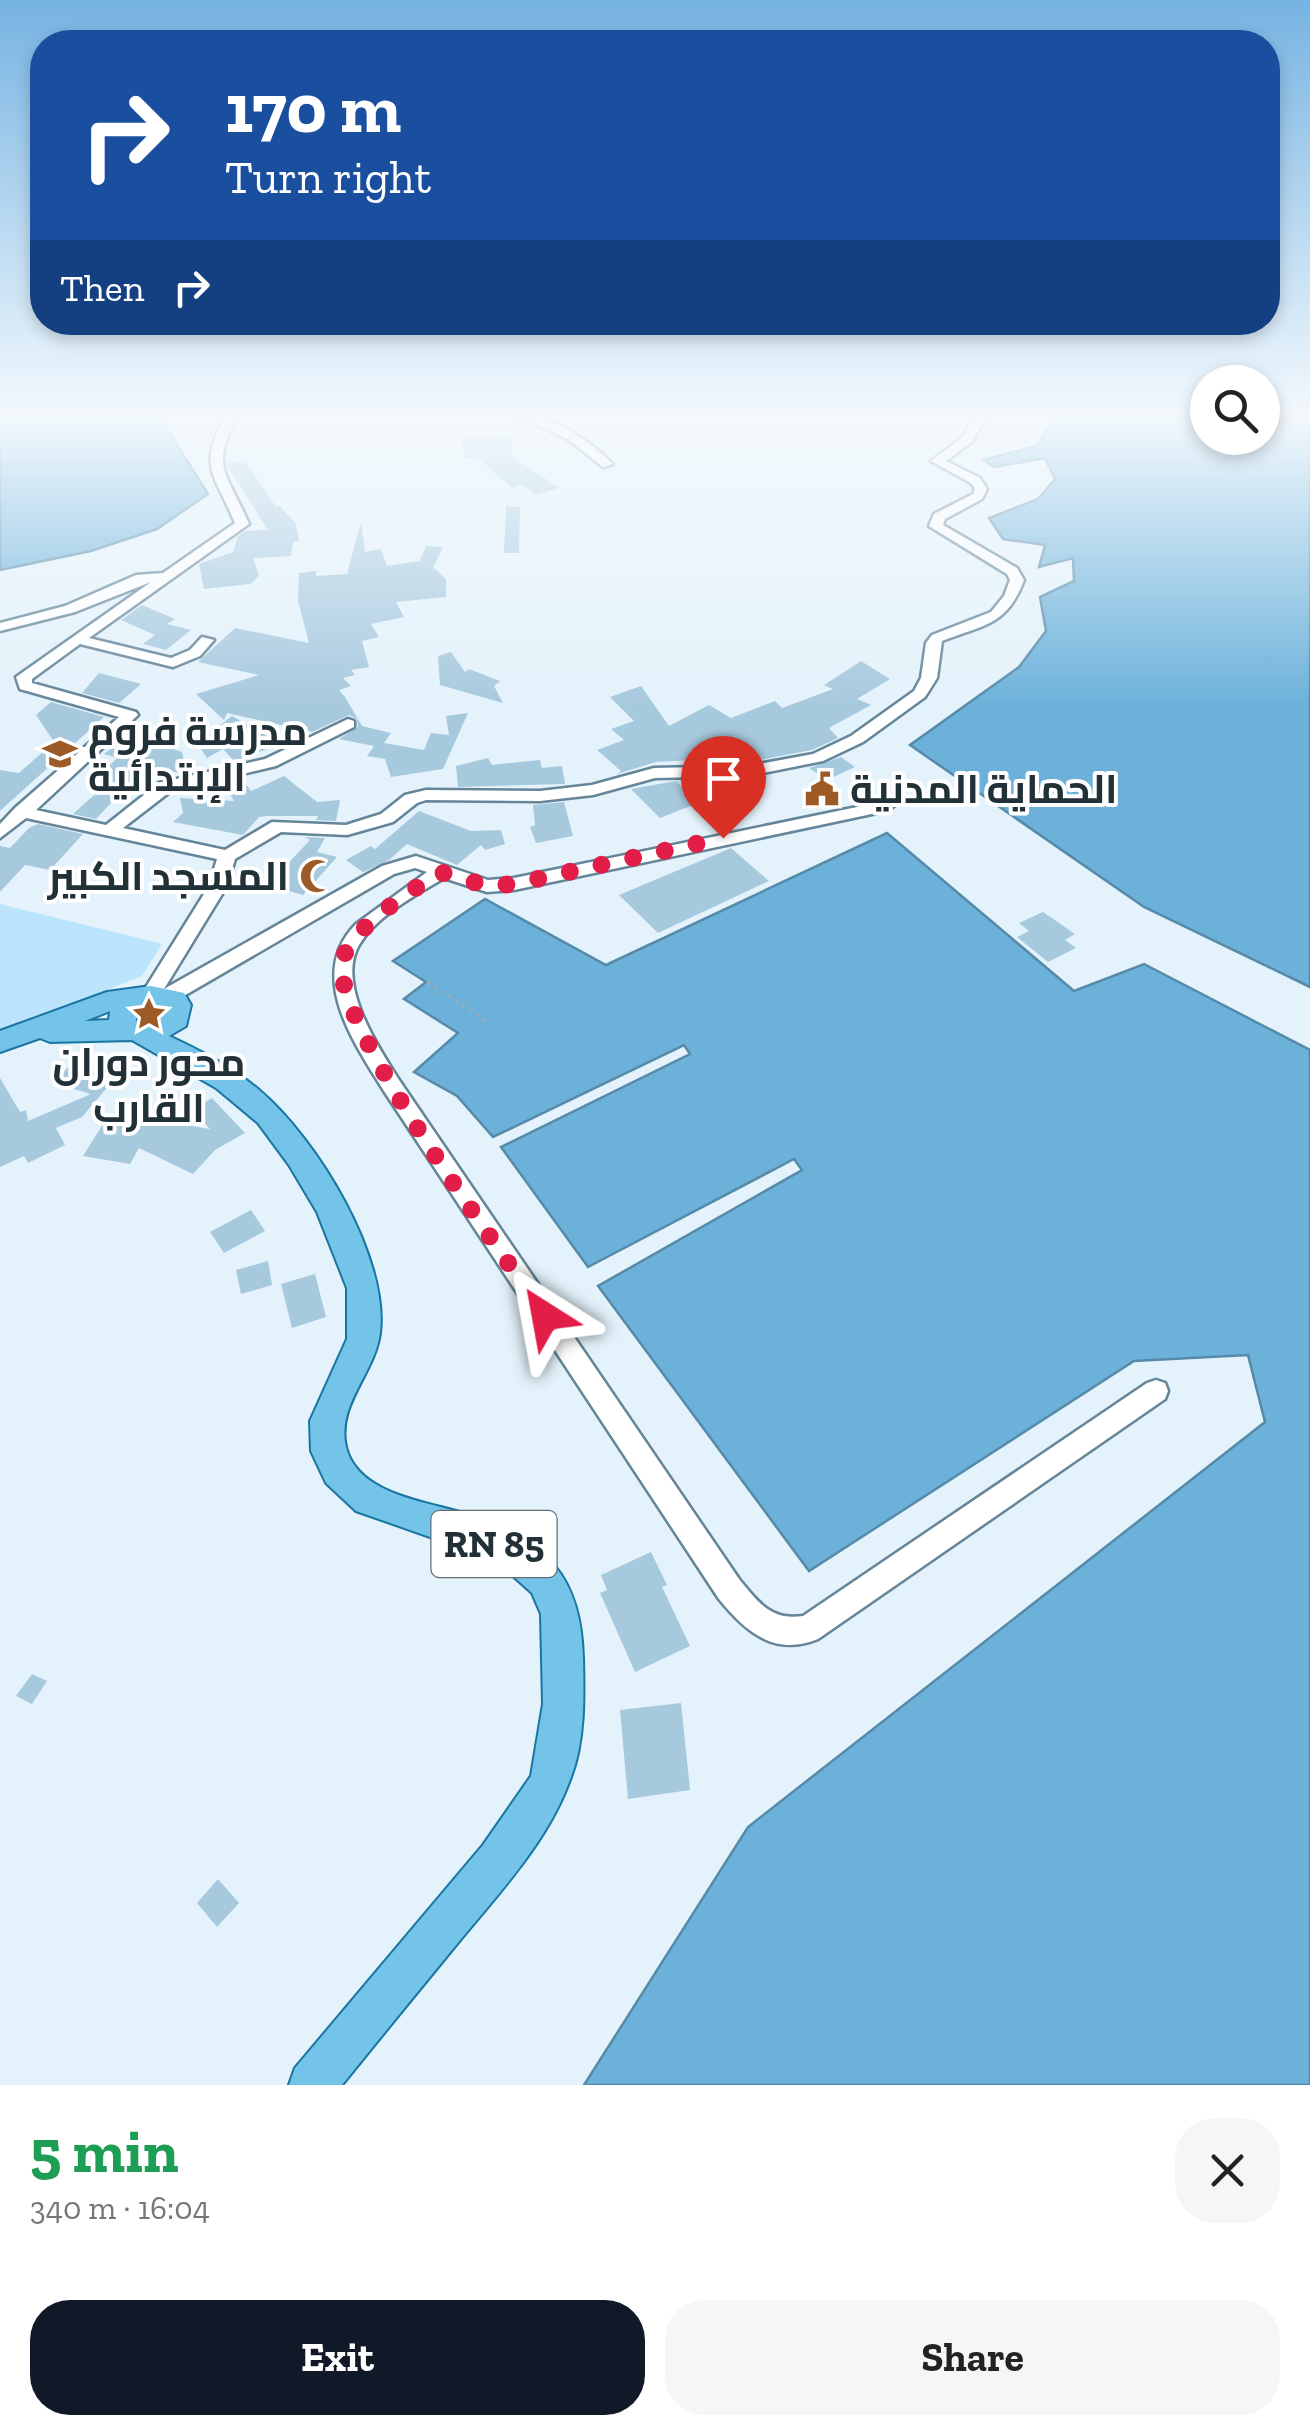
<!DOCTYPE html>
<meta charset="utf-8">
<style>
body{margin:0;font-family:"Zilla Slab",Cairo,serif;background:#f6f6f6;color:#222;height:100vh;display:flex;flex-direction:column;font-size:38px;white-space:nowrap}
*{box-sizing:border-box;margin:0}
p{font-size:32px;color:#767676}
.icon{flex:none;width:55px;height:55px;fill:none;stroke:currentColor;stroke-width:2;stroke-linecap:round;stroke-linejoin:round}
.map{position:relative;height:2085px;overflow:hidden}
.sheet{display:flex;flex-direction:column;background:#fff;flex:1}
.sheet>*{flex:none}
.banner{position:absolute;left:30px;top:30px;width:1250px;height:305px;border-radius:40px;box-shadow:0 5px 15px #0003;background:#1a4fa0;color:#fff;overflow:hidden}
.tools{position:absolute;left:1190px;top:365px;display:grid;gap:20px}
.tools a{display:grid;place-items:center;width:90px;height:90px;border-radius:50%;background:#fff;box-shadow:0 5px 15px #0003;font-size:50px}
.pin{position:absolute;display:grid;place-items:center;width:85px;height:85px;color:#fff;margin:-102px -42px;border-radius:50% 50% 50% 0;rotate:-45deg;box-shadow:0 0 10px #0007}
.pin .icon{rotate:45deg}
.me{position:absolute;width:110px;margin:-55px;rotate:326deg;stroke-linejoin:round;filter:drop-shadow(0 0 8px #0008)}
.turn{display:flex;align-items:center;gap:35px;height:210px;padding:0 30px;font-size:45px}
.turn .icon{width:130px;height:130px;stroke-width:2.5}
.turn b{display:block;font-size:70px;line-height:85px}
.then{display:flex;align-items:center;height:95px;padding:0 30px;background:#0003;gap:20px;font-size:38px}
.round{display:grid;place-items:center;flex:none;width:105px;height:105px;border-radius:40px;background:#f6f6f6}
.overview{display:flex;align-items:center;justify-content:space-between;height:170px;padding:0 30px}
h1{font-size:60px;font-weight:800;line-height:75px;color:#1e9e55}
.action{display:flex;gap:20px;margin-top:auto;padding:20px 30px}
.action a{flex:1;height:115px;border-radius:40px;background:#111827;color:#fff;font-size:40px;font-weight:800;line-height:115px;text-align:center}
.action a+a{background:#f6f6f6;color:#222}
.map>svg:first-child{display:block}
.green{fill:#bde4fd}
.water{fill:#6cb1da;stroke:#568aa9;stroke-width:2.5}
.building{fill:#a7c9de}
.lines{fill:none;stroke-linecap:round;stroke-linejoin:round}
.minor-casing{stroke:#658599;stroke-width:5}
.major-casing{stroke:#1a76a1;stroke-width:4}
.path{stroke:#9eacb5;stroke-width:4;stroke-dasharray:2.5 6;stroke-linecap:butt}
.minor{fill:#fff;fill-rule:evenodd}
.major{fill:#73c4e8;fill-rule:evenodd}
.route{stroke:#e11d48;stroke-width:18;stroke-dasharray:0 32.4}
.labels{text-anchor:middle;stroke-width:8;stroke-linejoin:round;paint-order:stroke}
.shield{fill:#fff;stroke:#646e74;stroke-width:2.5}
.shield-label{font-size:38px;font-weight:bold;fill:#223038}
.poi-label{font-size:40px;font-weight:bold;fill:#223038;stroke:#fff;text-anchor:start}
</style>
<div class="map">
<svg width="1310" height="2085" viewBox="0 0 1310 2085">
<rect width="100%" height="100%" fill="#e4f2fb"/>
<!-- green -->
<polygon class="green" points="0,904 162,944 142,976 0,1032"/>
<!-- water -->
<g class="water">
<polygon points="0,413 157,413 208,494 157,529 91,551 0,570"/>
<polygon points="1053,413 1207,413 1208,438 1262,438 1263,413 1310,413 1310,987 1144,907 910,745 1019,667 1046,631 1040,597 1074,581 1073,558 1039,567 1045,545 1003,539 989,518 1038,499 1055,479 1045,458 994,467 983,460 1036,446 1050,426"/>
<polygon points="887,833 1074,991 1144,964 1310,1050 1310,2085 584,2085 748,1827 1265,1422 1248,1355 1134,1361 809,1571 598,1286 802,1170 794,1159 588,1267 501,1147 690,1054 684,1045 493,1137 457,1096 414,1072 458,1033 404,999 426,982 393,961 485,899 606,965"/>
</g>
<!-- building -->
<g class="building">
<polygon points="511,436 512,456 559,488 535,495 523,485 512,488 479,459 464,457 462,439"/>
<polygon points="245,460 276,507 280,506 296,524 299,541 293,542 291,556 253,558 259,576 250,584 204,589 199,564 233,552 238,536 245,531 268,530 228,467 227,463"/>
<polygon points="506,506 520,507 519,553 504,553"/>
<polygon points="361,522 365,552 381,549 387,566 420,561 426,546 443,547 433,567 446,579 446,597 396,602 404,617 371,624 379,637 362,641 369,667 351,670 355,675 343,678 351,686 339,690 345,697 362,726 391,733 384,743 424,750 431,733 449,735 446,716 468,713 443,769 391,777 385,759 367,756 374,746 339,739 358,727 357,719 349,715 312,732 227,713 224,720 196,694 259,675 198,662 235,628 309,643 298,601 299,573 316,571 316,576 347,574"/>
<polygon points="142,605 175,619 167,624 191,630 166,650 143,644 155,635 121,620"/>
<polygon points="451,652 465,672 469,669 500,681 494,686 503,703 440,685 438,656"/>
<polygon points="861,661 890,679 857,699 871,705 829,728 838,738 812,750 748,762 712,763 710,759 656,762 617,774 621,771 597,750 624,740 611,729 634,721 610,697 641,686 669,726 709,705 731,718 775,701 782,708 833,689 824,685"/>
<polygon points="99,673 141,684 119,703 82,693"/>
<polygon points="51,702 104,717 0,811 0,770 19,773 54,742 36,715"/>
<polygon points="232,716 281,744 234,761 223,749 207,758 197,743"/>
<polygon points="130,734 182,752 186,770 145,778 129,792 123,790 96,819 73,814 102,788 89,786 117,758 104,754"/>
<polygon points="841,757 855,767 827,780 809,768"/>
<polygon points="488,758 492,765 540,760 542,768 562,766 565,784 458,787 456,766"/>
<polygon points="284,776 317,802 340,800 336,821 316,820 318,816 267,816 259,817 243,835 173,822 183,813 180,798 234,801 225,786 243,780 251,791"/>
<polygon points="676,781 698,803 660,818 631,789"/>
<polygon points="564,802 573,836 536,843 530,827 535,825 533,805"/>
<polygon points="419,811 471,831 501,830 505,844 485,850 481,845 457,865 407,844 389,860 363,872 346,860 371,846 375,849"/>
<polygon points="38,824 83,834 50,870 25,865 0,892 0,846 10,848 29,828"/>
<polygon points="305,837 325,838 317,852 337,857 303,895 268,885 310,840"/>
<polygon points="731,848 769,881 658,933 619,895"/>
<polygon points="1043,912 1075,934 1065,940 1076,948 1048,962 1017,937 1029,931 1019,923"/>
<polygon points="71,1064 116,1077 82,1117 56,1128 65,1145 28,1163 24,1156 0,1167 0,1078 20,1112 26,1110 28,1121 91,1094 54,1083"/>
<polygon points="212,1098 245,1133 215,1150 193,1174 139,1148 130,1164 83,1156 110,1113 210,1129 192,1110"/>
<polygon points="251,1210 265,1231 224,1253 210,1232"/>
<polygon points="268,1261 272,1285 241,1294 236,1270"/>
<polygon points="315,1274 326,1317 292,1328 281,1284"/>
<polygon points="651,1552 667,1585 662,1587 690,1646 635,1672 600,1593 607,1590 601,1575"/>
<polygon points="32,1674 47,1681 32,1704 16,1696"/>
<polygon points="681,1703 690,1790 628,1799 620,1710"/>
<polygon points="218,1879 239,1903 217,1927 197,1903"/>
</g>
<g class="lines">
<!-- minor casing -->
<g class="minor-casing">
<g id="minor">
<path d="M228,413h12c-32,53 -13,60 9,111l-160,114 82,20 19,-8 12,-13 12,3 -14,16 -27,11 -93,-23 -48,35v4l104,29 2,3 -102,95 70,15 53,-42 106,-24 83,-40 6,2v6l-78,39 -105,25 -48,37 102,22 47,-28 74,3 35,-11 24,-19 21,-5 114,1 52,-6 62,-17 94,-2 65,-12 38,-18 63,-45 7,-13 5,-35 6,-8 59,-23 13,-16 6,-16 -3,-6 -78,-48 5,-12 39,-20 2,-5 -4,-6 -40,-22 32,-24 10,-19 -2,-5h12l2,5 -13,24 -26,19 34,17 7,11 -5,10 -37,20 -2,6 74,43 7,12c-17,46 -41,45 -82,61l-5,37 -12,19 -62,45 -40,19 -75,15 -93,2 -62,17 -53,6 -114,-1 -9,3 -24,19 -46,13 -66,-3 -46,27 -8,27 -63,103 218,-123 34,-10 72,24 26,-2 372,-77 6,1 2,4 -8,5 -372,79 -27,2 -43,-14c-28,17 -68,38 -85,67 -23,39 19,102 40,135l340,499c19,23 32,42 64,37l344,-233 9,-3 9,3 3,8 -3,8 -347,240c-44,18 -73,-8 -99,-40l-335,-508c-30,-48 -78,-116 -28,-167l71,-52 -12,-4 -21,6 -219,127 -7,2 -9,-5 -8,4 -10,-7 68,-109 8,-27 -191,-41 -26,20v-14l15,-16 104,-91 -99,-28 -4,-12 135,-95 -76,30 -75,19v-8l65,-17 71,-31 27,-2 72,-50c-21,-51 -39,-57 -7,-110z"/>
<path d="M513,413c36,-1 75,27 100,51l-10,3 -34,-27z"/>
</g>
</g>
<!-- major casing -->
<g class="major-casing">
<path id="major" d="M151,986l33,7 7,12 -5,21 -17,10c32,15 63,31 90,54 58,49 130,167 121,243 -5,40 -44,72 -34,114 12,50 87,55 127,69 74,27 108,60 110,142 1,38 2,83 -12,119 -21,60 -65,108 -105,156 -41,50 -83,101 -124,152h-53l6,-17 188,-223 48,-69 12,-72 -2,-90 -9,-21 -29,-26 -33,-16 -114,-40 -30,-28 -15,-32 -1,-30 37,-82v-51l-30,-76 -28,-47 -31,-42 -42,-35 -84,-48 -82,2 -10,-4 -40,14v-21l107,-39zM152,1005l12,2 -1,7 -15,9 -12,-2 1,-6zM110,1011l-1,9 -24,1z"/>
</g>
<!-- path -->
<polyline class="path" points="427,982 486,1021"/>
<!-- minor -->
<use href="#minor" class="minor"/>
<!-- major -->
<use href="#major" class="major"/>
</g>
<!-- sky -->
<linearGradient id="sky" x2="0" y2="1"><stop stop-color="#76b3e2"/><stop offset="0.59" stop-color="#f3f9fd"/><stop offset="1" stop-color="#f3f9fd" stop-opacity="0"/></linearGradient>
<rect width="1310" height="705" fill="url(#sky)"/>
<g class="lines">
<!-- route -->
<path class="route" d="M545,1316c-41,-61 -212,-292 -203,-353 4,-32 72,-74 98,-91l47,14 27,-2 209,-46"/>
</g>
<!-- icons -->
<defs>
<g id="school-bare" transform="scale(2.7)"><path d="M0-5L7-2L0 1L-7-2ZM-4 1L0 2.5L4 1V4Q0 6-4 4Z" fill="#9b5a26" stroke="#fff" stroke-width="2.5" paint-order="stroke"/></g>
<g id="civic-bare" transform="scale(2.7)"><path d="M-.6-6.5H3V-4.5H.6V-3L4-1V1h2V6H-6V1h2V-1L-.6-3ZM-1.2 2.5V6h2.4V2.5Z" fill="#9b5a26" stroke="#fff" stroke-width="2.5" paint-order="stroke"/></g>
<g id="mosque-bare" transform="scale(2.7)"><path d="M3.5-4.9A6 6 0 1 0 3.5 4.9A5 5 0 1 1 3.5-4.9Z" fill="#9b5a26" stroke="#fff" stroke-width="2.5" paint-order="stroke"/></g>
<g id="sight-bare" transform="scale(2.7)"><path d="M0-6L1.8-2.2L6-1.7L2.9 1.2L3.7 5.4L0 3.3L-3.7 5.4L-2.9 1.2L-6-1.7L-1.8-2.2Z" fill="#9b5a26" stroke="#fff" stroke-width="2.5" paint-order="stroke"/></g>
</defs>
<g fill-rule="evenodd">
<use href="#school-bare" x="60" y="754"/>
<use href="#civic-bare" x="822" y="789"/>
<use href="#mosque-bare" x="317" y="876"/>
<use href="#sight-bare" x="149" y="1014"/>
</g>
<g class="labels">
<!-- shield labels -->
<rect class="shield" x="431.5" y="1511" width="125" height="66" rx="8"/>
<g class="shield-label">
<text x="494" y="1557">RN 85</text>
</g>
<!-- poi labels -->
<g class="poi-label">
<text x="88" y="745">مدرسة فروم<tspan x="88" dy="46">الإبتدائية</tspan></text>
<text x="850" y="803">الحماية المدنية</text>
<text x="289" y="890" text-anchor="end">المسجد الكبير</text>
<text x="149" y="1076" text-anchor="middle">محور دوران<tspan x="149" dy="46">القارب</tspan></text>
</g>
</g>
</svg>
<div class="tools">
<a><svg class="icon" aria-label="search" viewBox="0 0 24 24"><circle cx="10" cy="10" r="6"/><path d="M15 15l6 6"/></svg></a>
</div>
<div class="pin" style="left:723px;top:838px;background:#d93025"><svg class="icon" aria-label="arrive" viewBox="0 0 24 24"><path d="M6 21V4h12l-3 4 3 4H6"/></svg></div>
<svg class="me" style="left:545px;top:1316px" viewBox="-20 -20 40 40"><path d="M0-17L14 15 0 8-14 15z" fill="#e11d48" stroke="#fff" stroke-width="4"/></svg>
<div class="banner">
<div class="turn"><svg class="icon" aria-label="right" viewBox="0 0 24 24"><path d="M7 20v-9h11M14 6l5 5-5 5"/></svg><div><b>170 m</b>Turn right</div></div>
<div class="then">Then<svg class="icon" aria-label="right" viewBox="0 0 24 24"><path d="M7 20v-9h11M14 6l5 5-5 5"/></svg></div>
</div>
</div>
<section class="sheet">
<div class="overview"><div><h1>5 min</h1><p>340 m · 16:04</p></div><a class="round"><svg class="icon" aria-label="close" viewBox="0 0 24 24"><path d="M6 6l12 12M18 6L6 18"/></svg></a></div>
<div class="action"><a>Exit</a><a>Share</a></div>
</section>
